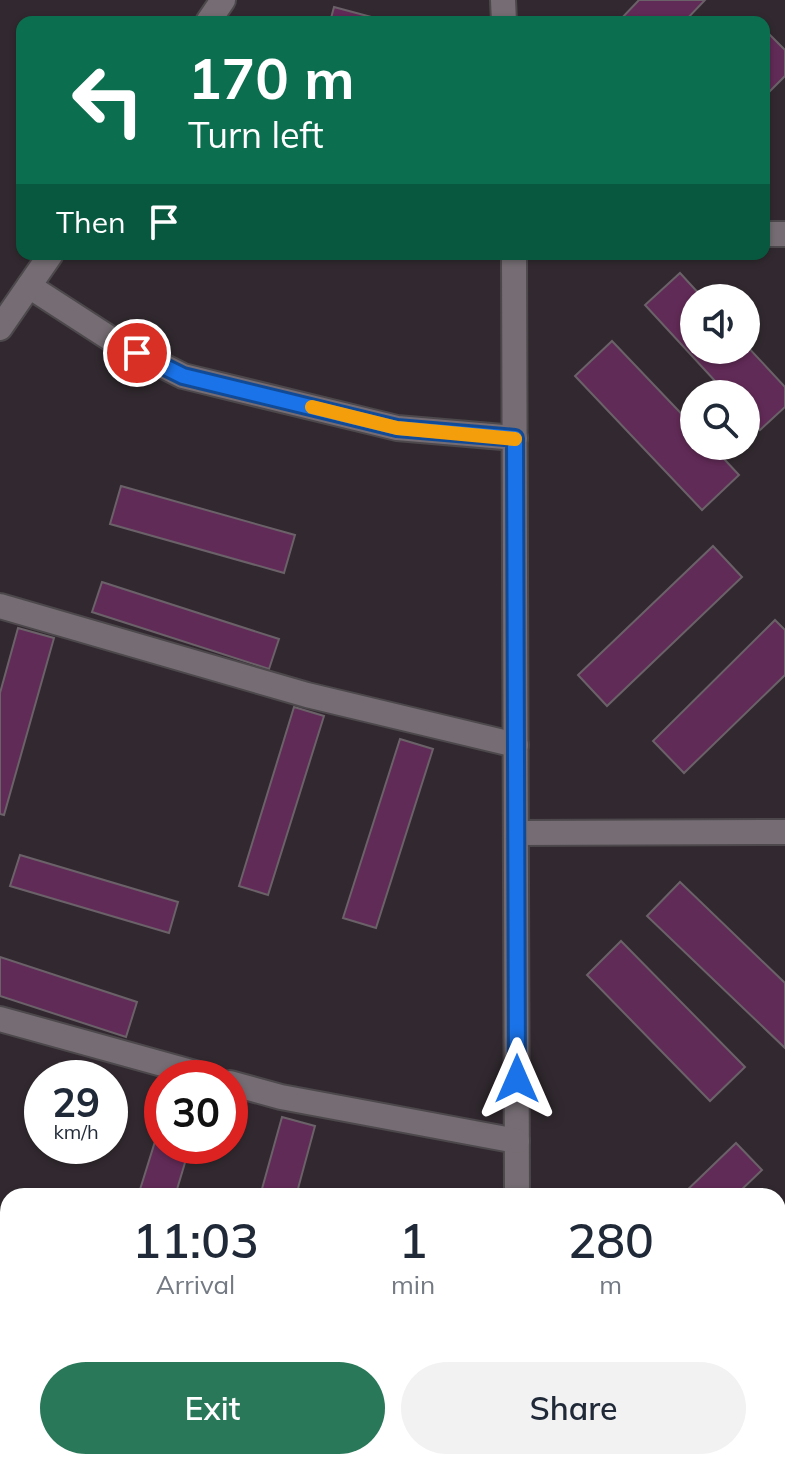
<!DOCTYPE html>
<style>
body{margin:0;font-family:Mulish,sans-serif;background:#f2f2f3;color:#1f2937;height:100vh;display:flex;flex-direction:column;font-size:30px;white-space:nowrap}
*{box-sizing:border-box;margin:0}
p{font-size:26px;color:#747a83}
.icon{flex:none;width:44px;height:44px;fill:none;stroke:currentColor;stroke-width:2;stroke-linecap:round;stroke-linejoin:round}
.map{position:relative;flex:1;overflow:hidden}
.details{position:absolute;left:0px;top:1188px;width:786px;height:282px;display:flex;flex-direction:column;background:#fff;border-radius:24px 24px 0 0;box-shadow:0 2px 6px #0004}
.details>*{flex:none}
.hud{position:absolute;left:16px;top:16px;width:754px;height:244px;border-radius:16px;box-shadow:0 2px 6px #0004;background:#0b6e4f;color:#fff;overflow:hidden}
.fabs{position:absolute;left:680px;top:284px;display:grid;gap:16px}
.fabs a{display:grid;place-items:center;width:80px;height:80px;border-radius:50%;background:#fff;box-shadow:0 2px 6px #0004;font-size:40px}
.speed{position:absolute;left:24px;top:1060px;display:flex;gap:16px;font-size:40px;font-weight:700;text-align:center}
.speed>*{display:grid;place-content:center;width:104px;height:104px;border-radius:50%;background:#fff;box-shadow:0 2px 6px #0004;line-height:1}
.speed small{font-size:20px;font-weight:400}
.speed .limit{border:12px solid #d22;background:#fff;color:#111}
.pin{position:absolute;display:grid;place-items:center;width:68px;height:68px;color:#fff;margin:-34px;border:4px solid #fff;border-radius:50%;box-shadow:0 2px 8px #0007}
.me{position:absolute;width:88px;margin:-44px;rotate:0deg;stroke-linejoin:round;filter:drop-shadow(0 0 6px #0008)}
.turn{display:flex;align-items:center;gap:28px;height:168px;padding:0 40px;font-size:36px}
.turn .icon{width:104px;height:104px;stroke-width:2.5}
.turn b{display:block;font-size:56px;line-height:68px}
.then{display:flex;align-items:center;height:76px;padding:0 40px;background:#0003;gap:16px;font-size:30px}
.eta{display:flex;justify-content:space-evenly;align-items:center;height:136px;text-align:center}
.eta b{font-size:48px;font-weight:600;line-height:56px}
.primary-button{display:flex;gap:16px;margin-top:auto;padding:16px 40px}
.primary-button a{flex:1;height:92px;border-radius:48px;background:#287859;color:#fff;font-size:32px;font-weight:600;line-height:92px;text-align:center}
.primary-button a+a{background:#f2f2f3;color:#1f2937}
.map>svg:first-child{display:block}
.building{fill:#612b57;stroke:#6a6268;stroke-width:2}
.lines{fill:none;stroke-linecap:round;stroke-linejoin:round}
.minor-casing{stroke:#4d484c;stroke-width:28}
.minor{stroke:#756d73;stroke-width:24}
.route-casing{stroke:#114b97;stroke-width:20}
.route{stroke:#1a73e8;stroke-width:14}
.slow{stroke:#f59e0b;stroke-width:14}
</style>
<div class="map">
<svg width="785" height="1469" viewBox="0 0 785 1469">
<rect width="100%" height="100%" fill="#31292f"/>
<!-- building -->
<g class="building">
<polygon points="639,0 705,0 684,22 618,22"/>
<polygon points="334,7 390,22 330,22"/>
<polygon points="764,29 785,50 785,76 764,97"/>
<polygon points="680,273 703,298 694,298 694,350 746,350 746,345 785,387 785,407 760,430 746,414 746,394 727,394 645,305"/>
<polygon points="612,341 694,427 694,446 712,446 739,475 702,510 575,376"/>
<polygon points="121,486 295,535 284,573 110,524"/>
<polygon points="713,546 742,577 607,706 578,675"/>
<polygon points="102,582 279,639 269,669 92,612"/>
<polygon points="775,620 785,630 785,675 684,773 653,741"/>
<polygon points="18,628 54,638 4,815 0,814 0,693"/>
<polygon points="294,707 324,716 268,895 239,886"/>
<polygon points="400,739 433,749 376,928 343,918"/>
<polygon points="20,855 178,902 169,933 10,886"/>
<polygon points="680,882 785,983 785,1048 647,916"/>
<polygon points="621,941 745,1067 710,1101 587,975"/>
<polygon points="0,957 137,1002 126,1037 0,996"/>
<polygon points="282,1117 315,1126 296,1196 260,1196"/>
<polygon points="162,1119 162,1146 190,1146 175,1196 138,1196"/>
<polygon points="736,1143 762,1170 735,1196 681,1196"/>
<polygon points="784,1229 785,1300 778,1307 778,1234"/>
<polygon points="0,1257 8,1260 8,1302 0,1300"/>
<polygon points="0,1364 8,1367 8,1426 0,1423"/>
<polygon points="241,1462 303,1462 325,1469 239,1469"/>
</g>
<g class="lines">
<!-- minor casing -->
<g class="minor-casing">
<g id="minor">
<polyline points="503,0 504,22"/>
<polyline points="208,22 223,0"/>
<polyline points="764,234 785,234"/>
<polyline points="514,254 517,1196"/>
<polyline points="29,286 114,341 183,376 397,428 515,438"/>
<polyline points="0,328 51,254"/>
<polyline points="0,606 307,695 516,745"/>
<polyline points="516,833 785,832"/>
<polyline points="0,1019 213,1078"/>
<polyline points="230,1083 281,1097 517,1141"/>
<polyline points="778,1440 785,1440"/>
<polyline points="518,1462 518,1469"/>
</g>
</g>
<!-- minor -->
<use href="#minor" class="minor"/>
</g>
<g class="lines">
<!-- route casing -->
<g class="route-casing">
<polyline id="route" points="137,353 183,376 397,428 515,438 517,1079"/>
</g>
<!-- route -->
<use href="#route" class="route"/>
<!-- slow -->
<polyline class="slow" points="312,407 397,428 515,439"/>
</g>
</svg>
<div class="fabs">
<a><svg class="icon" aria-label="sound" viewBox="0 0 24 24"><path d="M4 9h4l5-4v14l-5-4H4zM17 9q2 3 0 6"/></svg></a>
<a><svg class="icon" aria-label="search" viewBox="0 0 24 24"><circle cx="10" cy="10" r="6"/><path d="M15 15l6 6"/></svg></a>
</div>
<div class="speed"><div>29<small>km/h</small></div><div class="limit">30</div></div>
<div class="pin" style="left:137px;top:353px;background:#d93025"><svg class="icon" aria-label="arrive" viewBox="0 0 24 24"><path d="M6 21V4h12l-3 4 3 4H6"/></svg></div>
<svg class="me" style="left:517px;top:1079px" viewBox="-20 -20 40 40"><path d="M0-17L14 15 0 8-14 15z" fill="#1a73e8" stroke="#fff" stroke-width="4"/></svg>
<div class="hud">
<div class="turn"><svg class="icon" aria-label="left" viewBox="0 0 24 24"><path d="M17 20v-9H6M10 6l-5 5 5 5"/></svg><div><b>170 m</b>Turn left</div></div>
<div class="then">Then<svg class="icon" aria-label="arrive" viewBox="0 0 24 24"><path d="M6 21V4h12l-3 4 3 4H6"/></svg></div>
</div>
<section class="details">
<div class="eta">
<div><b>11:03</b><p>Arrival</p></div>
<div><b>1</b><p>min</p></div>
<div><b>280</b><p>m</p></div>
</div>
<div class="primary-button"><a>Exit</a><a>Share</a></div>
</section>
</div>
